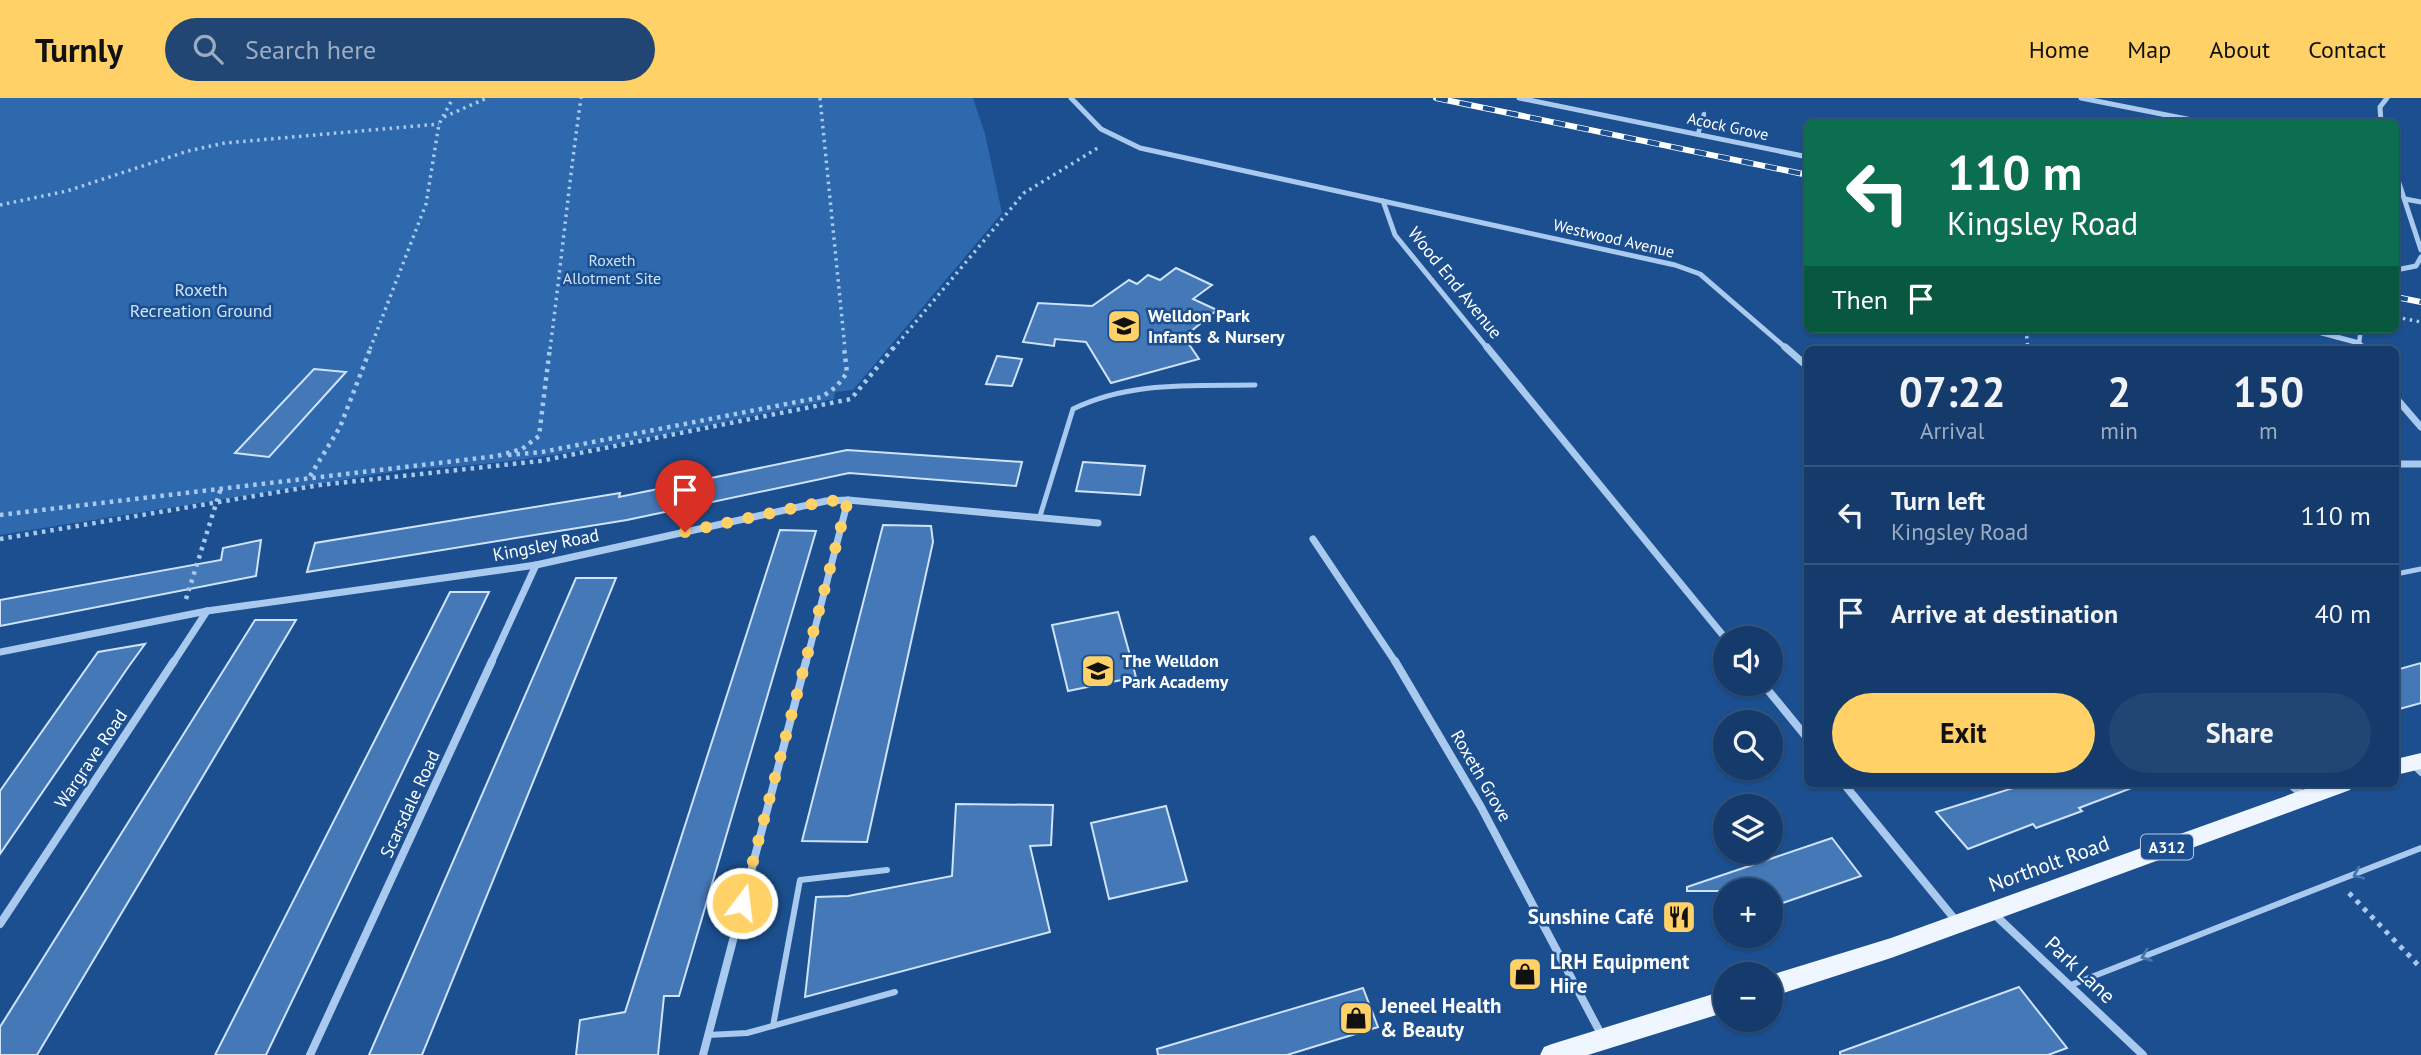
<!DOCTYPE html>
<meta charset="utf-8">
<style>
body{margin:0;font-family:"PT Sans",sans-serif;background:#214673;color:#f1f3f6;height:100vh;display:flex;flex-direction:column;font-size:26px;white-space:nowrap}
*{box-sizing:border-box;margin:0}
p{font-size:23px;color:#9dadc1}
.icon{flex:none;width:38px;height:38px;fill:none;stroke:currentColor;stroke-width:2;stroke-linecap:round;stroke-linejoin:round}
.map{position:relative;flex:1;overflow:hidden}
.details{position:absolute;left:1804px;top:248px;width:595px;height:441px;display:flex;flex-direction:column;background:#143b6b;border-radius:10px;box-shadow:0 2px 5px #0004,0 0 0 2px #33557e}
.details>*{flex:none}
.banner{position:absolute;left:1804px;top:21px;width:595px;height:214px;border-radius:10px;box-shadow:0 2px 5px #0004,0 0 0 2px #33557e;background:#0b6e4f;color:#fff;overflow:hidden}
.controls{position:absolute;left:1713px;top:528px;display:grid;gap:14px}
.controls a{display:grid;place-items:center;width:70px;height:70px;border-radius:50%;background:#143b6b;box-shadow:0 2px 5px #0004,0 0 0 2px #33557e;font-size:35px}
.pin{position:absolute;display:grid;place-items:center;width:60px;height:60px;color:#fff;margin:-72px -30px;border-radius:50% 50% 50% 0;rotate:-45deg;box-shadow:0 0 7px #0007}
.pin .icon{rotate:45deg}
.me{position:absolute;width:77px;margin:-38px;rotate:15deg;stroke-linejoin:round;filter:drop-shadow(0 0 5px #0008)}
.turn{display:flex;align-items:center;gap:24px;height:147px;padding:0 28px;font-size:32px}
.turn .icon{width:91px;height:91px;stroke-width:2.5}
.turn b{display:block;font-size:49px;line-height:60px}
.then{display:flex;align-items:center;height:66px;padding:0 28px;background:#0003;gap:14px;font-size:26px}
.eta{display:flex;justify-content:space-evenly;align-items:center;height:119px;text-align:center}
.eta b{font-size:42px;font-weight:700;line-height:49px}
.primary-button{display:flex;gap:14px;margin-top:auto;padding:14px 28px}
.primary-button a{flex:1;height:80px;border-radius:42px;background:#ffd166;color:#111;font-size:28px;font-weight:700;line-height:80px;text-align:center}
.primary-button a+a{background:#214673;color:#f1f3f6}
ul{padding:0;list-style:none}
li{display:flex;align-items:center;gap:21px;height:98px;padding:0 28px;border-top:2px solid #33557e}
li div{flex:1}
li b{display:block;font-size:26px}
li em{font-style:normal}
header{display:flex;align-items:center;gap:42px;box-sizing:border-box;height:98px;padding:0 35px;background:#ffd166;color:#111}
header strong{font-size:33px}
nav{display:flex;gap:38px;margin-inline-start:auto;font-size:24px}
.search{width:490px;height:63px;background:#214673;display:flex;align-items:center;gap:18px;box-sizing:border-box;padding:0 24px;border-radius:38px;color:#9dadc1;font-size:26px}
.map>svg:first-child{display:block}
.green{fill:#2e69ad}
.building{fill:#4478b7;stroke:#cfe3fa;stroke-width:2}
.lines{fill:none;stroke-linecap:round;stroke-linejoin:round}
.path-far2{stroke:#a9c9ee;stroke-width:3.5;stroke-dasharray:2.5 4.5;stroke-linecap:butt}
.path-far1{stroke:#a9c9ee;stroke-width:4.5;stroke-dasharray:3.5 5;stroke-linecap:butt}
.path{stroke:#a9c9ee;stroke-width:5;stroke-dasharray:4.5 6;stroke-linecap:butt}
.service-far2{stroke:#a9c9ee;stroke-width:4.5}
.service-far1{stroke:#a9c9ee;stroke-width:5}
.service{stroke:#a9c9ee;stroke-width:6}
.minor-far2{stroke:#a9c9ee;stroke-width:5}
.minor-far1{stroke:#a9c9ee;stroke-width:7}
.minor{stroke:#a9c9ee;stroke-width:8}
.primary{fill:#f0f6ff;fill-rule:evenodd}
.rail-casing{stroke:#fff;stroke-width:6}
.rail{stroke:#1b4f8f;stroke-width:4.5;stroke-dasharray:12;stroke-linecap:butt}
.oneway{stroke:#4674ac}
.route{stroke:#ffd166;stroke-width:12;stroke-dasharray:0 21.6}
.labels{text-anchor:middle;stroke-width:5;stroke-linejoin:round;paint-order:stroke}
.far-street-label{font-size:16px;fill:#fff;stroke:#1b4f8f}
.far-park-label{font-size:16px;fill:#cfe3fa;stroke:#1b4f8f}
.shield{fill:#1b4f8f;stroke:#bbcadd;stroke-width:2}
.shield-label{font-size:16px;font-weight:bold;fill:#fff}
.street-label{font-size:18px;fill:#fff;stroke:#1b4f8f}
.park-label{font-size:18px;fill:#cfe3fa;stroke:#1b4f8f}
.poi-label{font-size:18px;font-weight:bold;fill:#fff;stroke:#1b4f8f;text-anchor:start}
.near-street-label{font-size:21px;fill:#fff;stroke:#1b4f8f}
.near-poi-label{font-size:21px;font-weight:bold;fill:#fff;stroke:#1b4f8f;text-anchor:start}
</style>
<header>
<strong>Turnly</strong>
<div class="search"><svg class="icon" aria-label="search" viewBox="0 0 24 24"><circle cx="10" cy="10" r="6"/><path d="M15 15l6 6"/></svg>Search here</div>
<nav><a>Home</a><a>Map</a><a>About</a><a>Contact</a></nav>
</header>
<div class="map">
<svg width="2421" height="957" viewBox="0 0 2421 957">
<rect width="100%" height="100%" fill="#1b4f8f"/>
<!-- green -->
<path class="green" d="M0,0h973l12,36 17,79 -149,177 -18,2 -1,7c-139,28 -280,65 -423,70l-411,66z"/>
<!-- building -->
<g class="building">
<polygon points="1176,170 1212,187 1193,201 1217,212 1184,239 1199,261 1111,285 1086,244 1055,241 1054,248 1023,244 1038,205 1092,208 1129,182 1137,186 1148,177 1160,182"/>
<polygon points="997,258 1022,261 1012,288 986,286"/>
<polygon points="314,271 346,274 269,359 235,355"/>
<polygon points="847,352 1022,364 1016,388 849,375 627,422 307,474 315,445 620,395 619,399"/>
<polygon points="1083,364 1145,368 1140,397 1076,393"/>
<polygon points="883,427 931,428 933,444 867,744 802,743"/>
<polygon points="780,432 816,433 679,898 664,898 658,957 576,957 580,922 625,914"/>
<polygon points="261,442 256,478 0,528 0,502 221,462 223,450"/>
<polygon points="576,480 616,480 422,957 369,957"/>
<polygon points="450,494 489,494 266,957 215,957"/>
<polygon points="1118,514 1136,579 1068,593 1052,527"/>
<polygon points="255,522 296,522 37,957 0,957 0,929"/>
<polygon points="145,546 129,568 0,756 0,693 98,554"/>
<polygon points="2421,565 2421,605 2396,612 2396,572"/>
<polygon points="2026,686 2136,686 2137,688 2079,710 2082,713 2036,730 2033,726 1968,751 1936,714"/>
<polygon points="956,706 1053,707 1051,747 1030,748 1050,834 805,899 816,799 848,798 952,778"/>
<polygon points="1166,708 1187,783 1109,801 1091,725"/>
<polygon points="1832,740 1861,778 1771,809 1771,793 1687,793 1687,789"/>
<polygon points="2019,889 2067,950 2048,957 1840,957 1840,954"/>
<polygon points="1363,890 1378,929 1287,957 1158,957 1157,951"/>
</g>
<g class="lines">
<!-- path-far2 -->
<g class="path-far2">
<polyline points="820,0 845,251"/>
<polyline points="444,19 487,0"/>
<polyline points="0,107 67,93 188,53 225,45 439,26"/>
<polyline points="2396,219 2421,224"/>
<polyline points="2026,231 2028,251"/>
<polyline points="370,251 426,106 439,26 453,0"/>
<path d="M550,251c11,-84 19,-167 31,-251"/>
<polyline points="893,251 1024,95 1101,48"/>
</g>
<!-- path-far1 -->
<g class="path-far1">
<polyline points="2028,249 2028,252"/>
<polyline points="508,357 542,354 822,299 836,289 847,275 844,249"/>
<polyline points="310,378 340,329 371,249"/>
<polyline points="0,417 497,358 522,351 539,338 550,249"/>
<polyline points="0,441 320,387 540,363 851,301 894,249"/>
<polyline points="186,501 221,390"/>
</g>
<!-- path -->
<polyline class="path" points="2349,795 2421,870"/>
<!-- service-far2 -->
<g class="service-far2">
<polyline points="1698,36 1704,16"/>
<polyline points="2359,245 2361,231"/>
</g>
<!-- service-far1 -->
<g class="service-far1">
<path d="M1040,418l33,-107c57,-28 120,-23 182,-24"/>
<polyline points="2396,476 2421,471"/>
</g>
<!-- service -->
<g class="service">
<polyline points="2413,667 2421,675"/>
<polyline points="2071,887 2421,750"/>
<polyline points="773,928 800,782 887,772"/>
<polyline points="708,937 747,935 895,894"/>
</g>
<!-- minor-far2 -->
<g class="minor-far2">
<polyline points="1071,0 1101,31 1140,50 1675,167 1700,176 1787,251"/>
<polyline points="1519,0 1808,59"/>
<polyline points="2081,0 2202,24"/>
<polyline points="2381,24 2380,9 2387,0"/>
<polyline points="2396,76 2421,152"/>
<polyline points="2405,101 2421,104"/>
<polyline points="1383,103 1395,137 1488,251"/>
<polyline points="2396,172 2416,168 2421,159"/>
<polyline points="2307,231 2359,245 2363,251"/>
</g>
<!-- minor-far1 -->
<g class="minor-far1">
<polyline points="1487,249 1726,541"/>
<polyline points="1785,249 1808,269"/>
<polyline points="2362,249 2364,252"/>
<polyline points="2396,300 2421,329"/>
<polyline points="2396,366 2421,366"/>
<polyline points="1313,441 1396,565"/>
<polyline points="0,554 207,513 536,467 826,403 848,402 1098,425"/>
<polyline points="173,565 207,513"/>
<polyline points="491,565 536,467"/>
<polyline points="806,565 848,402"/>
</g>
<!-- minor -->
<g class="minor">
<polyline points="1395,563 1481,709 1602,938"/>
<polyline points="1763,586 1808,641"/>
<polyline points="1844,686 1957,824"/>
<polyline points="2290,686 2304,698"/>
<polyline points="1994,816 2143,957"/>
<polyline points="0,826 174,563"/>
<polyline points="310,957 492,563"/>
<polyline points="703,957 806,563"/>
</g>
<!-- primary -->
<g class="primary">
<polygon points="2421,655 2421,671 2396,677 2396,661"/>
<polygon points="2319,686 2353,686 2350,692 1891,860 1771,899 1771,877 1891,840"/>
<polygon points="1726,892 1726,914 1588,957 1540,957 1544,949 1552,946"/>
</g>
<!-- rail casing -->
<g class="rail-casing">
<g id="rail">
<polyline points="1436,0 1808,77"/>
<polyline points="2396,199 2421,204"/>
</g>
</g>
<!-- rail -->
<use href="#rail" class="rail"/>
</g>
<!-- one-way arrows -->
<defs><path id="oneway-chevron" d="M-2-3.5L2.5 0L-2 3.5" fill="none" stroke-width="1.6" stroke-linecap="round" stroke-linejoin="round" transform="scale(1.75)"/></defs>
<g class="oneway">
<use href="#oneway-chevron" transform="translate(2358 776) rotate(157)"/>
<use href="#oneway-chevron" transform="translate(2146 858) rotate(159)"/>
</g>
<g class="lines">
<!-- route -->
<polyline class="route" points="685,434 826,403 848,402 742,805"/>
</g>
<!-- icons -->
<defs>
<g id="school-square" transform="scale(1.75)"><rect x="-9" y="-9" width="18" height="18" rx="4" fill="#ffd166" stroke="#1b4f8f"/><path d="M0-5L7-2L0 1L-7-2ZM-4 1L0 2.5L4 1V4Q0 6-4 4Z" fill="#111"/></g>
<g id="restaurant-square" transform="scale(1.75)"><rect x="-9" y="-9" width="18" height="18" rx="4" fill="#ffd166" stroke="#1b4f8f"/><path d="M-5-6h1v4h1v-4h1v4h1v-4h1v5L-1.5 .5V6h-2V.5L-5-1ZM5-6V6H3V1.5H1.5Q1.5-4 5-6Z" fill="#111"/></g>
<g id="shop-square" transform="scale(1.75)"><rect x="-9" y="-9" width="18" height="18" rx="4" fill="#ffd166" stroke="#1b4f8f"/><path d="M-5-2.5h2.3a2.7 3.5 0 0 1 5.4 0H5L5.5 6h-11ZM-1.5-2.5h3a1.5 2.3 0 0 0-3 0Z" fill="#111"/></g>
</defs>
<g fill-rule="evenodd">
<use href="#school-square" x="1124" y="228"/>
<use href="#school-square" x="1098" y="573"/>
<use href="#restaurant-square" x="1679" y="819"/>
<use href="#shop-square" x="1525" y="876"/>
<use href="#shop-square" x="1356" y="920"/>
</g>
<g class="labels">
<!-- far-street labels -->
<g class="far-street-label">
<text transform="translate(1728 28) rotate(12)" y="6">Acock Grove</text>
<text transform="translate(1614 140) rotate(13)" y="6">Westwood Avenue</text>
</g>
<!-- far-park labels -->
<g class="far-park-label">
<text x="612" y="168">Roxeth<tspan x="612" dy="18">Allotment Site</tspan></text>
</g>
<!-- shield labels -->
<rect class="shield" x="2141" y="736.5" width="52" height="25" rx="5"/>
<g class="shield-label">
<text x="2167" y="755">A312</text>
</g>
<!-- street labels -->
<g class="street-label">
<text transform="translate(1455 185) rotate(51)" y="6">Wood End Avenue</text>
<text transform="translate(546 447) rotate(-11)" y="6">Kingsley Road</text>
<text transform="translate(91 661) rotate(-56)" y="6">Wargrave Road</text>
<text transform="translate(1481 678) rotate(60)" y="6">Roxeth Grove</text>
<text transform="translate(410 706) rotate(-65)" y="6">Scarsdale Road</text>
</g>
<!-- park labels -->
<g class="park-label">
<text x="201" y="198">Roxeth<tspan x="201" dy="21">Recreation Ground</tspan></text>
</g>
<!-- poi labels -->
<g class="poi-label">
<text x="1148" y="224">Welldon Park<tspan x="1148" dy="21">Infants &amp; Nursery</tspan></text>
<text x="1122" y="569">The Welldon<tspan x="1122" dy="21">Park Academy</tspan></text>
</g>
<!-- near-street labels -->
<g class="near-street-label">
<text transform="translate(2049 766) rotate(-20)" y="7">Northolt Road</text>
<text transform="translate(2080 872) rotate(43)" y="7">Park Lane</text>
</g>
<!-- near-poi labels -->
<g class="near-poi-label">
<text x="1654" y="826" text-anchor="end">Sunshine Café</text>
<text x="1550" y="871">LRH Equipment<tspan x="1550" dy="24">Hire</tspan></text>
<text x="1380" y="915">Jeneel Health<tspan x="1380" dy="24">&amp; Beauty</tspan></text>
</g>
</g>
</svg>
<div class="controls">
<a><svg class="icon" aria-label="sound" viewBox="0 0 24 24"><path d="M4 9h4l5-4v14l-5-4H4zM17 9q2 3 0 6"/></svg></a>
<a><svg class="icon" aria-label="search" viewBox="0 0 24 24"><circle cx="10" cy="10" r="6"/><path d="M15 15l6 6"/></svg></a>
<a><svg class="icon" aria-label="layers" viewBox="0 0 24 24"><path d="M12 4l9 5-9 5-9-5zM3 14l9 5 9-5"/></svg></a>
<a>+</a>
<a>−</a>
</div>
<div class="pin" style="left:685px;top:434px;background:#d93025"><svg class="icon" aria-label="arrive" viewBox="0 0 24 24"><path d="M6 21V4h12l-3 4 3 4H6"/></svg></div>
<svg class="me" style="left:742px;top:805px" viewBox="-20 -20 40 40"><circle r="17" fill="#ffd166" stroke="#fff" stroke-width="3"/><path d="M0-11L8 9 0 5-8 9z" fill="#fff"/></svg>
<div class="banner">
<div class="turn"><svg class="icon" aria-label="left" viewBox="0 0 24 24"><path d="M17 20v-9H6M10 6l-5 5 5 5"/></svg><div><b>110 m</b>Kingsley Road</div></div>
<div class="then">Then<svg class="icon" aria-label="arrive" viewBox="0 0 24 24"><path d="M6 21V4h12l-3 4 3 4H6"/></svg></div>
</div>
<section class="details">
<div class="eta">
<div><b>07:22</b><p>Arrival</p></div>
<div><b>2</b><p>min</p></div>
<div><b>150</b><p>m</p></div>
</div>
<ul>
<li><svg class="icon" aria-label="left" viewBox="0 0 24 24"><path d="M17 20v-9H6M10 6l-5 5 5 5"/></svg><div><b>Turn left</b><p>Kingsley Road</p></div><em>110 m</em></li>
<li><svg class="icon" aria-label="arrive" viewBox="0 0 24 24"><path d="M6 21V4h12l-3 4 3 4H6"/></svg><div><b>Arrive at destination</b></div><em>40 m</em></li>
</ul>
<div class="primary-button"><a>Exit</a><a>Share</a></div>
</section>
</div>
